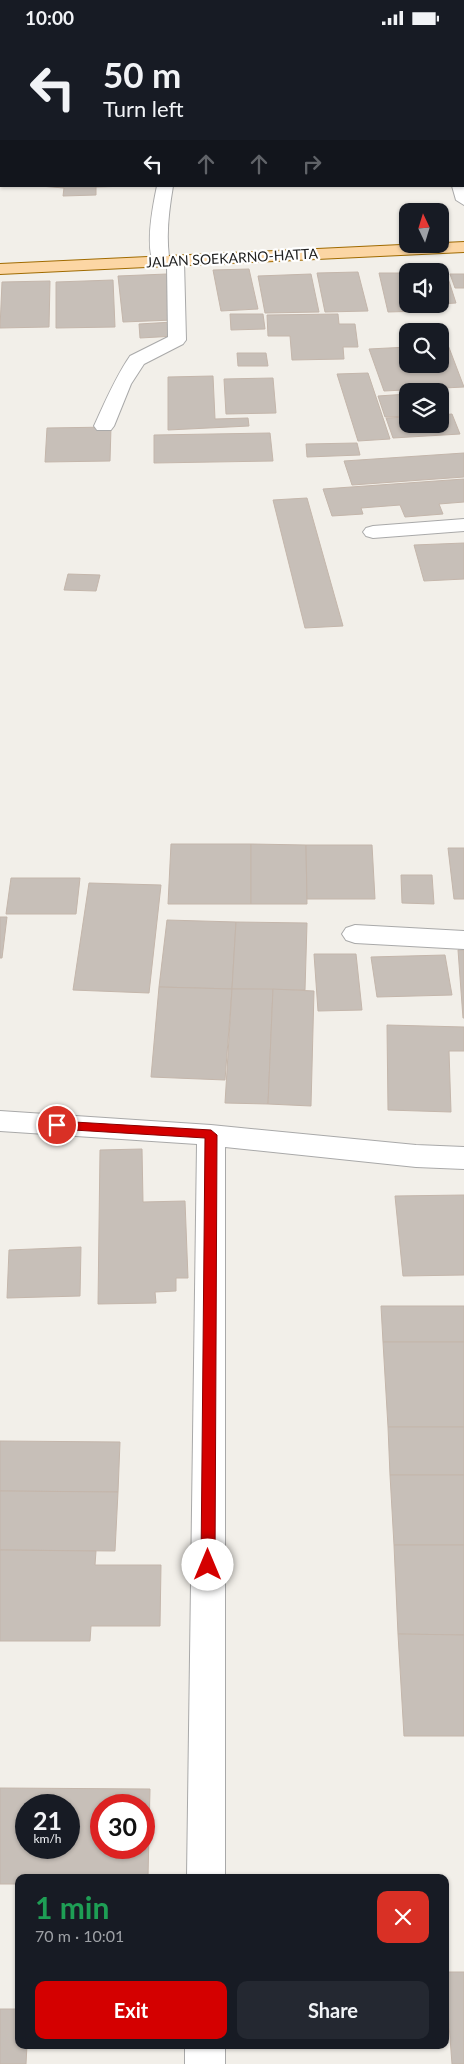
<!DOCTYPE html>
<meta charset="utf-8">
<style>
body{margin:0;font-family:Lato,sans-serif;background:#242831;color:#f1f3f6;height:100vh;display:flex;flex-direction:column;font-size:19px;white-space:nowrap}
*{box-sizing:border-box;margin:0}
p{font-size:16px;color:#9ea1a6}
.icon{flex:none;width:28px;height:28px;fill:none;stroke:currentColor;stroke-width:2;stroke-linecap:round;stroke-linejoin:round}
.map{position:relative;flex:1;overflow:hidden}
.details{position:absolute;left:15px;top:1839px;width:434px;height:175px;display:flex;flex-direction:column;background:#171b24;border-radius:10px;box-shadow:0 1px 4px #0004}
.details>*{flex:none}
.banner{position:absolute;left:0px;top:0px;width:465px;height:152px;box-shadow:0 1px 4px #0004;background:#171b24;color:#f1f3f6;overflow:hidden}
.needle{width:32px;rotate:356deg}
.buttons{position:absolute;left:399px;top:168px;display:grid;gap:10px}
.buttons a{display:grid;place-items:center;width:50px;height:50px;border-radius:10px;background:#171b24;box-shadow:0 1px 4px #0004;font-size:25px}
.speed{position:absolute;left:15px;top:1759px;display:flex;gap:10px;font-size:25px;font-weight:700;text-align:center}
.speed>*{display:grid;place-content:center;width:65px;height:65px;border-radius:50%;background:#171b24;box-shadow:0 1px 4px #0004;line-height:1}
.speed small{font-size:12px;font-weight:400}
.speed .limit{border:8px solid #d22;background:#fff;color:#111}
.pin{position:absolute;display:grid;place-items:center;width:42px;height:42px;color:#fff;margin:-21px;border:2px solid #fff;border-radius:50%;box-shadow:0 1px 5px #0007}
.me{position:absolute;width:55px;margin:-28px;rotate:0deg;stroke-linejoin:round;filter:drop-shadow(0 0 4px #0008)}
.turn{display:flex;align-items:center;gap:18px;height:105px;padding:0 20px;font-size:22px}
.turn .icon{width:65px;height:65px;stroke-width:2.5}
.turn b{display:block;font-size:35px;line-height:42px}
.lanes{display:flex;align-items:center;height:48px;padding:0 20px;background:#0003;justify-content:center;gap:25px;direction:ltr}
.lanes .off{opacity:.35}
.round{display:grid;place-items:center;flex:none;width:52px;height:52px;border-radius:10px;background:#242831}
.overview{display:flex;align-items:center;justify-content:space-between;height:85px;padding:0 20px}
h1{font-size:30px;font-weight:700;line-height:38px;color:#1e9e55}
.cta{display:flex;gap:10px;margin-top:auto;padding:10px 20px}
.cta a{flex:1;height:58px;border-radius:10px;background:#d40000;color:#fff;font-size:20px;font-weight:700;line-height:58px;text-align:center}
.cta a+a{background:#242831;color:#f1f3f6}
.status{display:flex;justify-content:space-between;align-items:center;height:35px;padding:0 25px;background:#171b24;direction:ltr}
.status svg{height:14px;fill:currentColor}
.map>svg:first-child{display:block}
.building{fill:#c7bfb8;stroke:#c4b6ab;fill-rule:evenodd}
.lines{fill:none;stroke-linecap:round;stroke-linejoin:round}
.lane-casing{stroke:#a9a9a9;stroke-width:2}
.street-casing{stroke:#a9a9a9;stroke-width:2}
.primary-casing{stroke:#a06b00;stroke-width:2}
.lane{fill:#fff;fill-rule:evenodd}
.street{fill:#fff;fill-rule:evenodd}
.primary{fill:#fcd6a4;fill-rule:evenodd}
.route{fill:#d40000;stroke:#8a0000}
.labels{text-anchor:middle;stroke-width:4.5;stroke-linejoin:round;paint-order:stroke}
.far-street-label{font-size:14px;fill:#222;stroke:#fff}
</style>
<div class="status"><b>10:00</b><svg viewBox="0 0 49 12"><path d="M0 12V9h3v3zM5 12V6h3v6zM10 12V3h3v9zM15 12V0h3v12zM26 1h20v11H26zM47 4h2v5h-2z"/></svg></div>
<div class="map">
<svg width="464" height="2029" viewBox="0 0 464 2029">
<rect width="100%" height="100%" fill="#f2efe9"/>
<!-- building -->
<g class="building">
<polygon points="94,0 228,0 94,1"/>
<rect x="254" y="0" width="53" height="1"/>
<polygon points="40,151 129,151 96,152 96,160 63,161 64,153"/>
<polygon points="249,234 258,274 221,276 213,235"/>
<polygon points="358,237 368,276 325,277 317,238"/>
<polygon points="440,237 446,237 456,268 440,269"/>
<polygon points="379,238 408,238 408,269 420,269 422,276 388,277"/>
<polygon points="167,239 173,285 123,287 118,241"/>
<polygon points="311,239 319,277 265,278 258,241"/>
<polygon points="450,239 464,239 464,253 455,253"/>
<polygon points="113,245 115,292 56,293 56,247"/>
<polygon points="50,246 49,292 0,293 2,247"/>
<polygon points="230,279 263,279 265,294 231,295"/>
<polygon points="338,279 339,289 355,289 358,312 343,312 344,324 292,325 290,301 268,301 267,280"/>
<polygon points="173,287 176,301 140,303 139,289"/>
<polygon points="448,310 464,352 384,356 369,314 408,312 408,329 440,329 440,311"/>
<polygon points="237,318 266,318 268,331 238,331"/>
<polygon points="368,338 390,404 358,406 337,339"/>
<polygon points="213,341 215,384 248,383 249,391 168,395 168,342"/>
<polygon points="273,343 276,378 226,379 224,344"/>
<polygon points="408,359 408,381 385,382 378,361"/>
<polygon points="452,379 460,399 393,403 386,383 408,382 408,389 440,389 440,380"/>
<polygon points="111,392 110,426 45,427 47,393"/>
<polygon points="270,398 273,426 154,428 154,400"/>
<polygon points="357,408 360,420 307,422 306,409"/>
<polygon points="464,418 464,442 352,450 344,426"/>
<polygon points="464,444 464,467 439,469 443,479 405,482 400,470 361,473 363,479 332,481 323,454"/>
<polygon points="307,463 343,591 305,593 273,465"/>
<polygon points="464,508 464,544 424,546 414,510"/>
<polygon points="68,539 100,540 96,556 64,555"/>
<polygon points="171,809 251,809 251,869 168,869"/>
<polygon points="251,809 306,810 307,869 251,869"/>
<polygon points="306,810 372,810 375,864 307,864"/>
<polygon points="448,813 464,813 464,864 454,864"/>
<polygon points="401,840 432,840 434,869 402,868"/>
<polygon points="11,843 80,843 76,879 6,879"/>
<polygon points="89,848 161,850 149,958 73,955"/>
<polygon points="0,882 7,882 2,923 0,923"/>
<polygon points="167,885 236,887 232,954 159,952"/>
<polygon points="236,887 307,888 305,955 232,954"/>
<polygon points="458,915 464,915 464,983 463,983"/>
<polygon points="314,919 356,919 362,975 318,976"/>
<polygon points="445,920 452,960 377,962 371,922"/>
<polygon points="159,952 232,954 225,1045 151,1042"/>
<polygon points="232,954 273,954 268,1069 225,1068"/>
<polygon points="273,954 314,956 311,1071 268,1069"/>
<polygon points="387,990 464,992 464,1016 449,1016 451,1077 388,1075"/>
<polygon points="142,1114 143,1167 185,1166 188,1243 176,1243 176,1256 155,1257 156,1268 98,1269 100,1115"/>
<polygon points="464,1160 464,1240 403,1241 395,1161"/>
<polygon points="81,1212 80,1261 7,1263 9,1215"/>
<polygon points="381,1271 464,1271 464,1307 383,1307"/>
<polygon points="383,1307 464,1307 464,1392 388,1392"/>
<polygon points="388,1392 464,1392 464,1440 390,1440"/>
<polygon points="0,1406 120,1407 118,1457 0,1456"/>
<polygon points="390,1440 464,1440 464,1510 394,1510"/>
<polygon points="0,1456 118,1457 115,1516 0,1515"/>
<polygon points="394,1510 464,1510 464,1600 398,1599"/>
<polygon points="0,1515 96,1516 95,1530 161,1530 160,1591 91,1591 90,1606 0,1606"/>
<polygon points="398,1599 464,1600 464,1701 404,1701"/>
<path d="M0,1753l150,1 -2,88h-129v7h-19zM26,1770h43v42h-43zM101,1770h43v42h-43z"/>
<polygon points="445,1937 464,1937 464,2029 452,2029"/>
<polygon points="0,1974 19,1974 19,2010 27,2010 26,2029 0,2029"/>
</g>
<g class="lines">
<!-- lane casing -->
<g class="lane-casing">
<g id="lane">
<rect x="79" y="0" width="14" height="1"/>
<polygon points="464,147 464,170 456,165 452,151 464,151"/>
<path d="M157,151h16c-4,24 -7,47 -4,71h12l3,4 2,79 -3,4 -39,20 -13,20 -17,42 -3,4h-14l-3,-4c11,-24 21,-48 36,-70l38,-19 -1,-72h-12c-11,-16 -2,-60 2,-79z"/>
<polygon points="464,484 464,496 373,503 366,501 363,497 366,493 373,491"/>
</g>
</g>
<!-- street casing -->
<g class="street-casing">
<g id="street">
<polygon points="355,890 464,896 464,914 355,908 346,905 342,899 346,893"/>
<polygon points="0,1076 211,1090 416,1110 464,1112 464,1134 416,1132 225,1112 225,1842 187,1842 197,1109 0,1096"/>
<rect x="185" y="2010" width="40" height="19"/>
</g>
</g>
<!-- primary casing -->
<g class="primary-casing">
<polygon id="primary" points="464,207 464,217 0,239 0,229"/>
</g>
<!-- lane -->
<use href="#lane" class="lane"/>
<!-- street -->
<use href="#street" class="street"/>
<!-- primary -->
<use href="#primary" class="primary"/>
</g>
<!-- route -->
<polygon class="route" points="57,1086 211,1095 217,1100 215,1530 213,1534 208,1536 203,1534 201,1530 205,1103 57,1094 51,1090"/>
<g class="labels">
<!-- far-street labels -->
<g class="far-street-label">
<text transform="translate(232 223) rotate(-3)" y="5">JALAN SOEKARNO-HATTA</text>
</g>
</g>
</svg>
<div class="buttons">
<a><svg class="needle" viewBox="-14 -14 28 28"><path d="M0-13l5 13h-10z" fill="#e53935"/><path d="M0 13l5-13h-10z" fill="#9ea1a6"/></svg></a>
<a><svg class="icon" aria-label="sound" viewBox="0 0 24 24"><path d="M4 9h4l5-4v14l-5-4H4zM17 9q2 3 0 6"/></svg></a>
<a><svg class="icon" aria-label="search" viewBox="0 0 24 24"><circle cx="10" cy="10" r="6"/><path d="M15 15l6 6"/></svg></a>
<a><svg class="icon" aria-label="layers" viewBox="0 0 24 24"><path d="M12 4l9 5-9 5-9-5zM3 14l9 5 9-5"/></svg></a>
</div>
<div class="speed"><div>21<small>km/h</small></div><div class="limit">30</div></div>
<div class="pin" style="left:57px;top:1090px;background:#d93025"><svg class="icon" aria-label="arrive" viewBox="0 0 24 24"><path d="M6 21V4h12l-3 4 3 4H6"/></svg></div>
<svg class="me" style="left:208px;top:1530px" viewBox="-20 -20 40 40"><circle r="19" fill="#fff"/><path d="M0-13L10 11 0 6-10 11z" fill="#d40000"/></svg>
<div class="banner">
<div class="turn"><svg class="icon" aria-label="left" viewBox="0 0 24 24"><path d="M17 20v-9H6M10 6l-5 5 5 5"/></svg><div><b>50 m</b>Turn left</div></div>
<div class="lanes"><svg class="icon" aria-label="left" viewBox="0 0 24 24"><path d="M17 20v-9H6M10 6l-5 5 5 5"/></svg><svg class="icon off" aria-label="ahead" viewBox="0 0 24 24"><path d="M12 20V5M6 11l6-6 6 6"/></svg><svg class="icon off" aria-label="ahead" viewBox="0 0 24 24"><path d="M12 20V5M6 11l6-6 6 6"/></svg><svg class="icon off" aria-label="right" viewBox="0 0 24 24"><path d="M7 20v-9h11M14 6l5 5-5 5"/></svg></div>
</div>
<section class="details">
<div class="overview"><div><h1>1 min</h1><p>70 m · 10:01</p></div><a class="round" style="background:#d93025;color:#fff"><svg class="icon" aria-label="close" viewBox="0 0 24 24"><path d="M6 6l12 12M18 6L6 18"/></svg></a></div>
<div class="cta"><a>Exit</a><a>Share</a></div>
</section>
</div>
